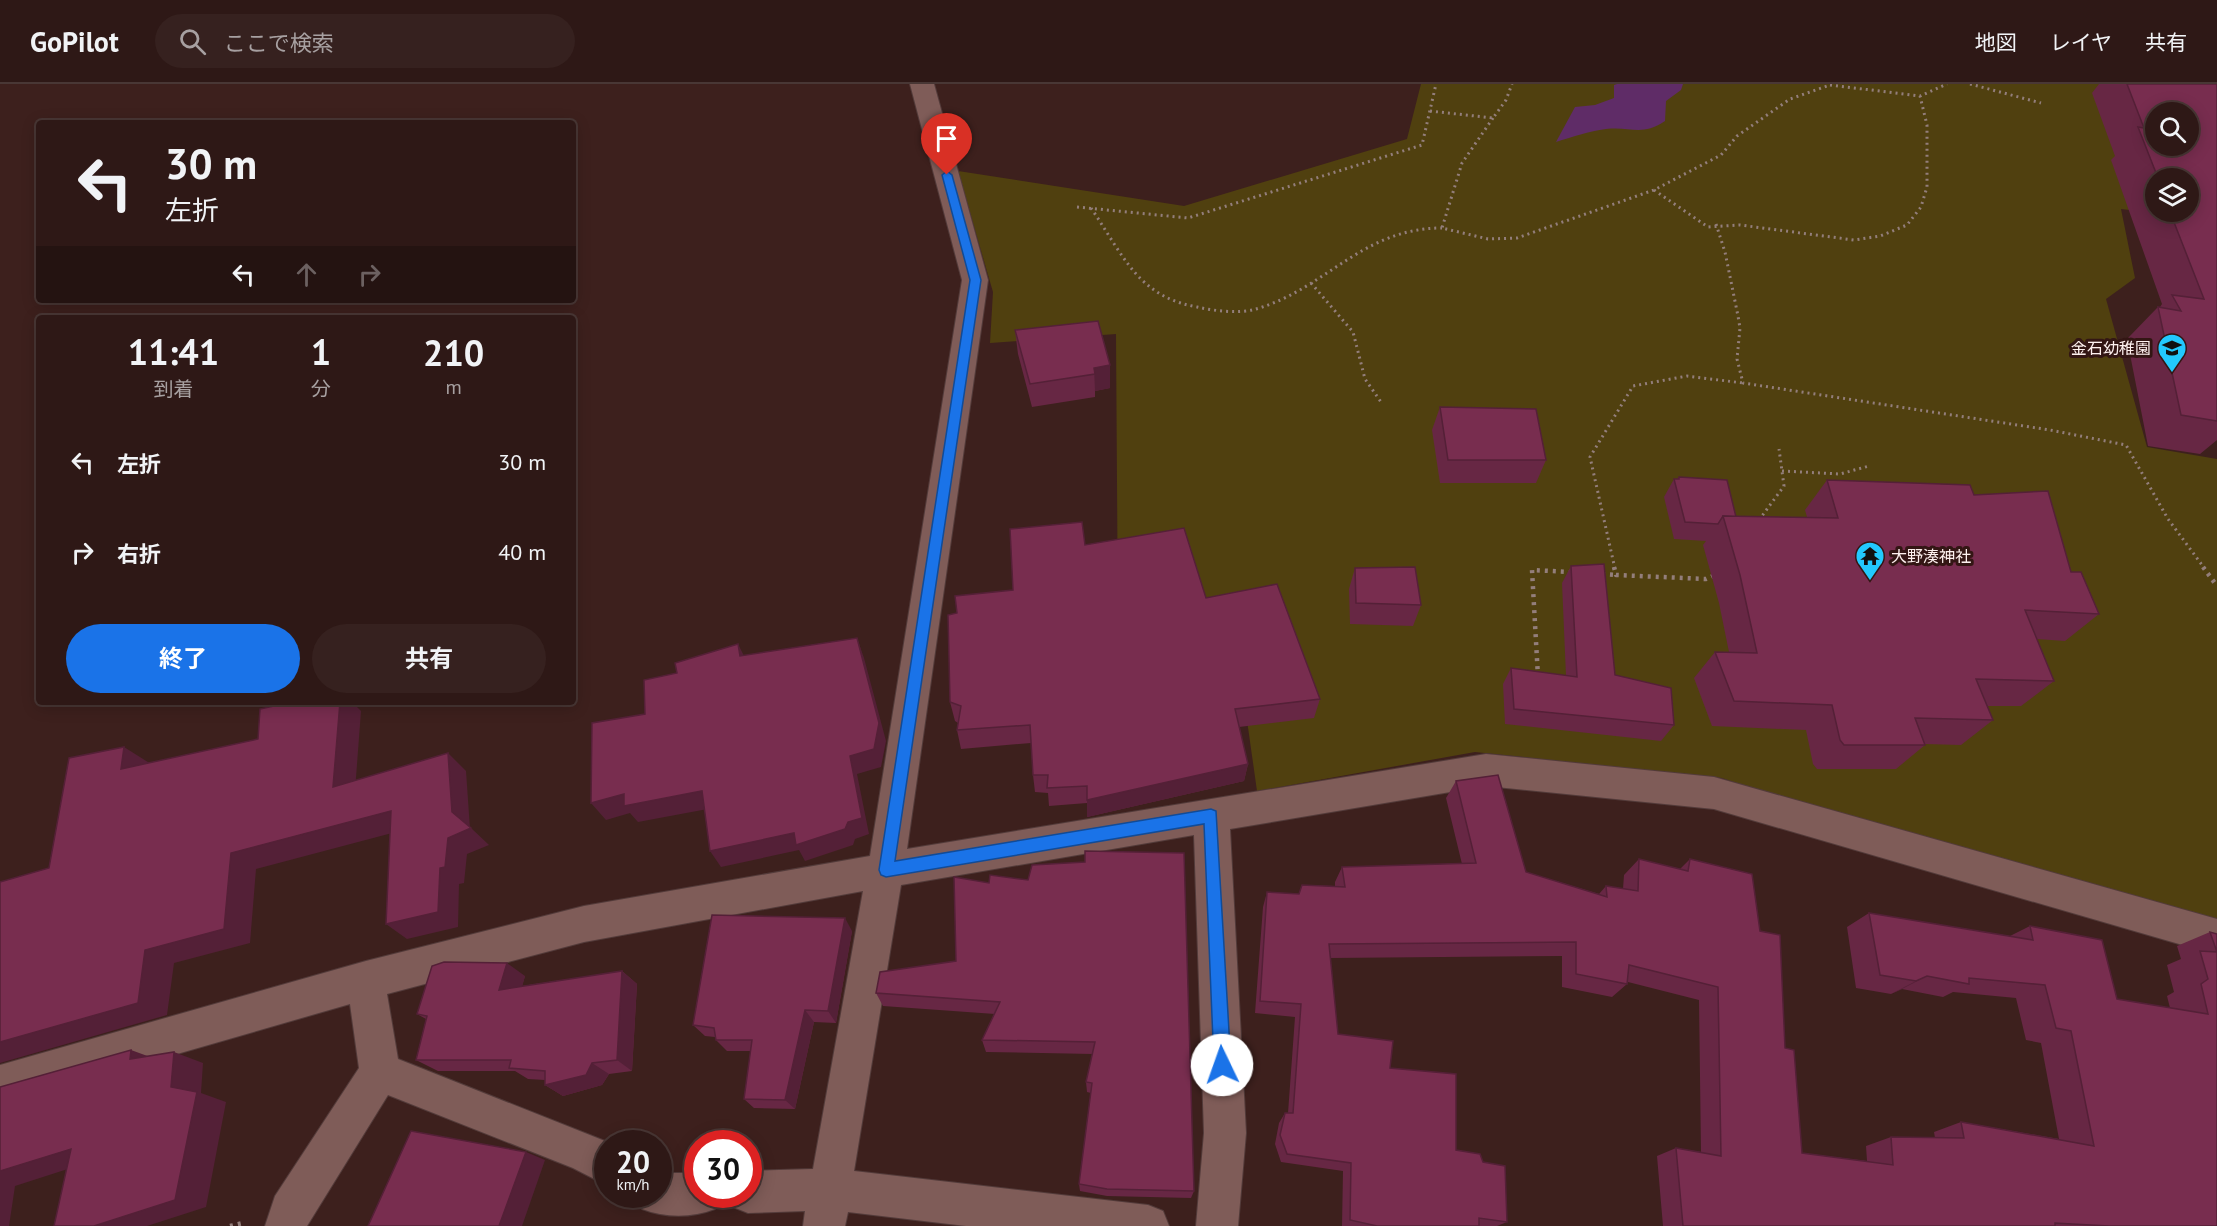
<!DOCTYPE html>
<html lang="ja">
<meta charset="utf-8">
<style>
body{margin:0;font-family:"PT Sans","Noto Sans JP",sans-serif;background:#36211f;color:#f1f3f6;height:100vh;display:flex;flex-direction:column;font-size:22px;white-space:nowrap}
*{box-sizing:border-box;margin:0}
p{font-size:20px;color:#a7a0a1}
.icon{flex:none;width:33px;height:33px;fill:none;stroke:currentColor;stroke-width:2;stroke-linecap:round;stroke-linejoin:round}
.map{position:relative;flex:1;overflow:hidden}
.panel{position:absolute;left:36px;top:231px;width:540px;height:390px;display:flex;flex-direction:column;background:#2e1816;border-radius:6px;box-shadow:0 3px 15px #0003,0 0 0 2px #493735}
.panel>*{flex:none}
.guide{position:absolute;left:36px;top:36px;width:540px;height:183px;border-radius:6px;box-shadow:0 3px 15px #0003,0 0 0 2px #493735;background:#2e1816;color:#f1f3f6;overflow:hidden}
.fabs{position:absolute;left:2145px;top:18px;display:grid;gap:12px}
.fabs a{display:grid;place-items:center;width:54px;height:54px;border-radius:50%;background:#2e1816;box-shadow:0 3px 15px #0003,0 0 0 2px #493735;font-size:30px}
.speed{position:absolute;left:594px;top:1046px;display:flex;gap:12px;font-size:30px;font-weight:700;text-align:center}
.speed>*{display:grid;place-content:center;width:78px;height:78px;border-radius:50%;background:#2e1816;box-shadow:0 3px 15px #0003,0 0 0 2px #493735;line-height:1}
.speed small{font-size:15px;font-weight:400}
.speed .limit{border:9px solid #d22;background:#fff;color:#111}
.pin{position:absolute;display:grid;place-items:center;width:51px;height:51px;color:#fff;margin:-62px -26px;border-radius:50% 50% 50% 0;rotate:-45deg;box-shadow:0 0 6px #0007}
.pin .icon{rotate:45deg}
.me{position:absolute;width:66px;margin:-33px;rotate:357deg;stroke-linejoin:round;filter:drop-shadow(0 0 4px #0008)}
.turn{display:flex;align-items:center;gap:21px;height:126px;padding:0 30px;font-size:27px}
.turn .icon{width:78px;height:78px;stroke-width:2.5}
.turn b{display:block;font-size:42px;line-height:51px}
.lanes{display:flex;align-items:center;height:57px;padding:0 30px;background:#0003;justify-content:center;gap:30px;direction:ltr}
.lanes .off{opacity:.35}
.eta{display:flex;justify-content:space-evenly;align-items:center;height:102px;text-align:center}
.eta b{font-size:36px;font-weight:700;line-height:42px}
.cta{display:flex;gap:12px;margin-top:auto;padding:12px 30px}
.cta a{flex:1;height:69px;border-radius:36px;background:#1a73e8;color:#fff;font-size:24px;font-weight:700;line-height:69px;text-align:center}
.cta a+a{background:#36211f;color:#f1f3f6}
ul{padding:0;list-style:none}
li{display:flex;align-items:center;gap:18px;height:90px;padding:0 30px}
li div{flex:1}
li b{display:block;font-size:22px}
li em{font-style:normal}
header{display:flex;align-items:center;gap:36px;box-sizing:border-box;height:84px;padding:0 30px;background:#2e1816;border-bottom:2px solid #493735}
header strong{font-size:28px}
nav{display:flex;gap:33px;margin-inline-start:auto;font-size:21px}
.search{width:420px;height:54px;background:#36211f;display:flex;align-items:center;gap:15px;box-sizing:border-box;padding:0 21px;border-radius:33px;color:#a7a0a1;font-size:22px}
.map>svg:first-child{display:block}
.green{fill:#50400f;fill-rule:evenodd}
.water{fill:#5f2c67}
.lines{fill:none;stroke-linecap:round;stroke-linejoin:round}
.minor-casing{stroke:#533b3a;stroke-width:2}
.path-far1{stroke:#937e7b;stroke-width:3;stroke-dasharray:2 4;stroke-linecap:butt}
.path{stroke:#937e7b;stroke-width:4.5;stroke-dasharray:3 5;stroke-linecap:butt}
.minor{fill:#7f5c58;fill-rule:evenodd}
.wall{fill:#672744;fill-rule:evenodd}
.shaded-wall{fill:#542037}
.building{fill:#782d4f;stroke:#542037;stroke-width:1.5;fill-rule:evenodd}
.route{fill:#1a73e8;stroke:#114b97;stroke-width:1.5}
.labels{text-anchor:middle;stroke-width:6;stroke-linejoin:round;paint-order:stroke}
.poi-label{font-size:16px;fill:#fef1ef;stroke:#331614;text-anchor:end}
</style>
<header>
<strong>GoPilot</strong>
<div class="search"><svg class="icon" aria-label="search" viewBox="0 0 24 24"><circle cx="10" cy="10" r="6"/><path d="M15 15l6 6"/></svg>ここで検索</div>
<nav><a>地図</a><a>レイヤ</a><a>共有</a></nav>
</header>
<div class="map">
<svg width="2217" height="1142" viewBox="0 0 2217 1142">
<rect width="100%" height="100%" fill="#3d201d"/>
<!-- green -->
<path class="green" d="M1421,0h796v136l-96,-11 14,69 -29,21 41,148 70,12v468l-47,2 -448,-151 -247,-26 -218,39 -25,-177 -114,14 -2,-294 -126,9 3,-51 -35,-121 226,35 223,-67zM2156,28h32v34h-32zM2156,94h32v34h-32z"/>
<!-- water -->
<path class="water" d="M1617,0h66l-2,6 -15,11 -1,20c-24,16 -34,5 -59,8 -17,2 -34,8 -50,13l19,-35 20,-2 19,-7v-13z"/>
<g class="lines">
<!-- minor casing -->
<g class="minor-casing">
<g id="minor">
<polygon points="910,0 934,0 988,196 907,765 1486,670 1714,693 2217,835 2217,871 1714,725 1486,702 1230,745 1246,1049 1238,1142 1196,1142 1204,1049 1194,751 901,801 854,1087 1148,1121 1163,1127 1169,1142 966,1142 848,1128 845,1142 803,1142 805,1127 748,1129 733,1123 728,1110 748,1110 748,1087 813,1085 863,807 584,858 387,910 398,975 610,1059 608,1059 608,1102 573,1084 388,1011 307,1142 265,1142 275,1112 359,984 350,920 0,1021 0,981 366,877 584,822 870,772 962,196"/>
<path d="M658,1089h40v21h23l-6,15c-23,9 -50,9 -73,0l-6,-15h22z"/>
</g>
</g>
<!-- path-far1 -->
<g class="path-far1">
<polyline points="1970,0 2041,19"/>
<polyline points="1830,1 1920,12 1947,0"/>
<polyline points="1430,27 1493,34 1506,16 1512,0"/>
<polyline points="1493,34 1462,79 1442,144 1488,155 1517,154 1654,106 1721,71 1737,52 1790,15 1830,1"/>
<polyline points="1654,106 1708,143 1740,141 1854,156 1880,152 1907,141 1921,123 1927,103 1927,41 1920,12"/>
<polyline points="1077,123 1188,134 1422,61 1436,0"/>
<path d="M1091,124c14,20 33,55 50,71 16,16 34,24 56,28 18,4 41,7 59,2 70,-20 106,-81 186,-81"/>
<polyline points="1716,140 1725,168 1738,232 1740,244 1737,275 1743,299 2050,346 2126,361 2168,435 2205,485"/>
<polyline points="1311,199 1353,248 1365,295 1381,318"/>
<polyline points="1782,387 1840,390 1869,382"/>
<polyline points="1759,436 1784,402 1779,365"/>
<polyline points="1615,485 1590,373 1633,302 1687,292 1743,299"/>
</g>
<!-- path -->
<g class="path">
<polyline points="1614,483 1616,491 1706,495 1715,491"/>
<polyline points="2203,483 2217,502"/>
<polyline points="1602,490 1616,491"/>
<polyline points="1538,593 1532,486 1570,488"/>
<polyline points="230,1142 243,1139"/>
</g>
<!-- minor -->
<use href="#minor" class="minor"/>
</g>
<!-- wall -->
<g class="wall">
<path d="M2099,0h118v356l-17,14 -52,-8 -21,-107 31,-32h2l2,-3 -51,-144 4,-4 -23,-63zM2156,94h32v34h-32z"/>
<polygon points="1098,237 1110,304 1095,307 1095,313 1032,323 1018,270 1015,246"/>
<polygon points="1440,323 1546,376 1536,399 1440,399 1432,346"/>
<polygon points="1679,393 1736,433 1807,433 1805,426 1827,396 1974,411 2071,488 2099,530 2065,557 2037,555 2054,597 2021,622 1987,622 1993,636 1961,661 1925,660 1925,661 1896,685 1817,685 1813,680 1806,646 1712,642 1694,594 1715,568 1729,568 1719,519 1703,461 1706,457 1674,455 1664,413 1674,395 1677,395"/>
<polygon points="1085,461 1206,514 1320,615 1314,634 1239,643 1248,680 1244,697 1087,733 1087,719 1049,722 1048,709 1035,708 1033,691 1031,659 961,665 957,646 958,639 955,637 950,618 957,529 1013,506"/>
<polygon points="1571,482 1615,591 1674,641 1661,657 1505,640 1503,600 1511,584 1566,592 1562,499"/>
<polygon points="1355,484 1421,521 1413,542 1350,540 1349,505"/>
<polygon points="1456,697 1526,788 1599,810 1606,802 1623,805 1624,791 1639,775 1680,785 1690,775 1760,847 1785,964 1802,1069 1867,1077 1866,1062 1891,1053 1935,1054 1934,1048 1961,1038 2059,1055 2041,959 2026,956 2016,914 1953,908 1943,913 1902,905 1891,910 1856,904 1847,843 1869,829 2010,852 2030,842 2117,915 2170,924 2167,912 2174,908 2167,881 2181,875 2177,862 2210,848 2217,850 2217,1142 1663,1142 1657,1072 1676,1064 1701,1068 1699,916 1628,898 1627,900 1612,913 1562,903 1562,872 1330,874 1338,950 1390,984 1456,1066 1507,1138 1497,1142 1342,1142 1343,1087 1281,1078 1275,1060 1279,1039 1285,1029 1288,1029 1295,933 1255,929 1263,823 1267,808 1299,810 1302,801 1335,802 1335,798 1342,783 1462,780 1446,714"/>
<polygon points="989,799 1194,1107 1191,1114 1107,1112 1080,1107 1079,1100 1091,1009 1087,1008 1086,998 1093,970 986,968 982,956 995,930 883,922 876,909 956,877"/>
<polygon points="852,847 836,939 814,938 795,1025 754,1024 744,1015 751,967 727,967 716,956 715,953 705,952 693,941"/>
<polygon points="622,887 637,900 632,987 609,990 602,1001 563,1012 545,1001 545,996 528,995 515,987 438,987 416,976 426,935 417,930 525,892 522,902"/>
</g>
<!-- shaded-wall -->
<g class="shaded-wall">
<polygon points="1110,281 1110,304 1095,307 1094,284"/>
<polygon points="857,554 864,574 886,657 881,683 857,690 869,750 855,755 853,761 805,777 799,766 721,783 710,767 850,672"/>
<polygon points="738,560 748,580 740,572"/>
<polygon points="340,618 352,618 361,627 354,720 333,703"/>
<polygon points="124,663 151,680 121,685"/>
<polygon points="448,669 466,687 470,745 452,728"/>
<polygon points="1248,680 1244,697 1087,733 1087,716"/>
<polygon points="702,707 713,724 638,738 630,729 606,736 591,719 624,710"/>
<polygon points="391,727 411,744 256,785 250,859 174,879 167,931 0,979 0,958 145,866 231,769"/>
<polygon points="471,744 489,761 467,770 464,799 459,800 458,843 407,855 386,840 440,784 448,754"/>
<polygon points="845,834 852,847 836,939 828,927"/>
<polygon points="507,879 525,892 518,918 499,906"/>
<polygon points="622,887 637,900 632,987 617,976"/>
<polygon points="1927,892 1902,905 1891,910 1916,897"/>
<polygon points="805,926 814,938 795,1025 785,1016"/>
<polygon points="131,966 161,977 130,975"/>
<polygon points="174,968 203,979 201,1009 226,1018 206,1123 147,1142 94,1142 171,1003"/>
<polygon points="592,979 609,990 602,1001 563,1012 545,1001"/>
<polygon points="71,1065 105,1073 15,1102 9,1142 0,1142 0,1087"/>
<polygon points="526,1068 545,1076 522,1142 499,1142"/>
</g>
<!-- building -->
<g class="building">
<path d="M2127,0h90v337l-36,-6 -23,-108 23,4 -9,-16 32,4 -34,-87h18v-34h-30l-20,-51 6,1zM2156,28h32v34h-32z"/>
<polygon points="1098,237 1110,281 1094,284 1095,290 1030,300 1015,246"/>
<polygon points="1440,323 1536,325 1546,376 1448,376"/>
<polygon points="1679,393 1727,396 1736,433 1723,432 1718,440 1685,438 1674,395 1679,395"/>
<polygon points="1827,396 1970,401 1974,411 2048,407 2071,488 2081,488 2099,530 2025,526 2054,597 1976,595 1993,636 1915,634 1925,661 1844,661 1840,656 1832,621 1734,617 1715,568 1757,569 1740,491 1723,432 1838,434"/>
<polygon points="1082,438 1085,461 1184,444 1206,514 1277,500 1320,615 1235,625 1248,680 1087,716 1087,702 1047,704 1048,691 1033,691 1030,641 957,646 961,622 950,618 948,531 957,529 955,512 1013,506 1010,445"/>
<polygon points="1604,480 1615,591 1671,604 1674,641 1514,625 1511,584 1577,593 1571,482"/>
<polygon points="1415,483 1421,521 1356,519 1355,484"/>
<polygon points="857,554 879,639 874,665 850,672 862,734 848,738 845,745 796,761 794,749 710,767 702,707 624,722 624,710 591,719 592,639 645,630 644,596 677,589 675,579 738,560 740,572"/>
<polygon points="292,618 340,618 333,703 448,669 452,728 471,744 448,754 445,783 440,784 438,828 386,840 391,727 231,769 224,845 145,866 138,919 0,958 0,798 49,784 69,674 124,663 121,685 258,655 260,625"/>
<polygon points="1498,691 1526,788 1607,813 1606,802 1638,807 1639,775 1688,787 1690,775 1752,790 1760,847 1780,851 1785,964 1794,966 1802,1069 1893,1081 1891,1053 1964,1054 1961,1038 2094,1062 2071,947 2056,944 2045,901 1969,894 1969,900 1927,892 1916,897 1880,891 1869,829 2033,856 2030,842 2102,856 2117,915 2208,930 2201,900 2208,895 2200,867 2217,868 2210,848 2217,850 2217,1142 2109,1142 2055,1139 2055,1142 1683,1142 1676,1064 1721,1072 1718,903 1629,881 1627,900 1576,890 1576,858 1329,860 1338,950 1393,957 1390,984 1456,990 1456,1066 1480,1070 1483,1078 1505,1082 1507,1138 1479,1134 1479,1142 1377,1142 1350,1136 1351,1079 1287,1070 1280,1051 1285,1029 1293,1029 1301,920 1260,917 1267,808 1299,810 1302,801 1345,803 1342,783 1476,779 1456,697"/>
<polygon points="1085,767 1184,769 1194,1107 1107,1105 1079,1100 1092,999 1086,998 1095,958 982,956 1000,918 876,909 880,888 956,877 954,793 989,799 990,791 1028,796 1032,781 1085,778"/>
<polygon points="712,831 845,834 828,927 805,926 785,1016 744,1015 752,956 716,956 714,944 693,941"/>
<polygon points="444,878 507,879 499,906 622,887 617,976 592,979 586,991 545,1001 545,987 509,984 511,976 416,976 427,932 417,930 432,882"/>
<polygon points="131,966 130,975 174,968 171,1003 197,1008 175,1116 94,1142 54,1142 71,1065 0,1087 0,1003"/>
<polygon points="411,1047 526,1068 499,1142 368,1142"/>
</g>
<!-- route -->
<polygon class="route" points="947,87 952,91 981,196 895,777 1211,725 1216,727 1231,981 1228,987 1222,989 1216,987 1214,981 1204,740 886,793 881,791 879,786 970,196 942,91"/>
<!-- icons -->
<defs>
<g id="school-pin" transform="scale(1.5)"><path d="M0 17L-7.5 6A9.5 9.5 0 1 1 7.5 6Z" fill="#22c9fe" stroke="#331614"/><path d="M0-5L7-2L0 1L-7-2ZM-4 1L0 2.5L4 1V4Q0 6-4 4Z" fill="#111"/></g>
<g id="temple-pin" transform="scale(1.5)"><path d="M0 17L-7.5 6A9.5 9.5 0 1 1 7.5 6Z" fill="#22c9fe" stroke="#331614"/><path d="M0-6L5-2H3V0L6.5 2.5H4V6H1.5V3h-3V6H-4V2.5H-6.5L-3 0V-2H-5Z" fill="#111"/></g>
</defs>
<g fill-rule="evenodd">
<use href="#school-pin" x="2172" y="264"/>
<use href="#temple-pin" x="1870" y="472"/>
</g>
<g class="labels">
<!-- poi labels -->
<g class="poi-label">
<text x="2151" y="270">金石幼稚園</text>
<text x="1891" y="478" text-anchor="start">大野湊神社</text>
</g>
</g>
</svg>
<div class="fabs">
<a><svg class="icon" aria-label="search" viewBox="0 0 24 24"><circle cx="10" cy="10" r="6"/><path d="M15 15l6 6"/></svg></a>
<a><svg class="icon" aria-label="layers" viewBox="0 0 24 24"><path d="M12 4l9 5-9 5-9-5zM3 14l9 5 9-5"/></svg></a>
</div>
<div class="speed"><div>20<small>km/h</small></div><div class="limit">30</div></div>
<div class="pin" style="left:947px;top:91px;background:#d93025"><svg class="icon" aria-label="arrive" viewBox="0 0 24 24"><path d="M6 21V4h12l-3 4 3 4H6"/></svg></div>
<svg class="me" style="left:1222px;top:981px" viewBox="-20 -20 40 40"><circle r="19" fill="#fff"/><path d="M0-13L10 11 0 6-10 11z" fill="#1a73e8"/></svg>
<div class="guide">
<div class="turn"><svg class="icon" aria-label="left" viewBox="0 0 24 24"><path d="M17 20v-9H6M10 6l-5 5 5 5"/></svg><div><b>30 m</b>左折</div></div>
<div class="lanes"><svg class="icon" aria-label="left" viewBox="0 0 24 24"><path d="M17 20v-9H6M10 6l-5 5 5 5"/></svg><svg class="icon off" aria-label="ahead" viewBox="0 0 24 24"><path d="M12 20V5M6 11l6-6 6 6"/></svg><svg class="icon off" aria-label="right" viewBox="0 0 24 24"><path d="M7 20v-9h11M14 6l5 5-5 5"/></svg></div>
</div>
<section class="panel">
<div class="eta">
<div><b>11:41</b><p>到着</p></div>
<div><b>1</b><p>分</p></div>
<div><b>210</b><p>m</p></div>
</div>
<ul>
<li><svg class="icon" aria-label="left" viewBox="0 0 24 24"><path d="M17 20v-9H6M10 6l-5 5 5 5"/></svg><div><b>左折</b></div><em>30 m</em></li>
<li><svg class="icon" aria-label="right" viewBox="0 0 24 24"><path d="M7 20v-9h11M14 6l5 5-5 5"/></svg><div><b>右折</b></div><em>40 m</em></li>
</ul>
<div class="cta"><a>終了</a><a>共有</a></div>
</section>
</div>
